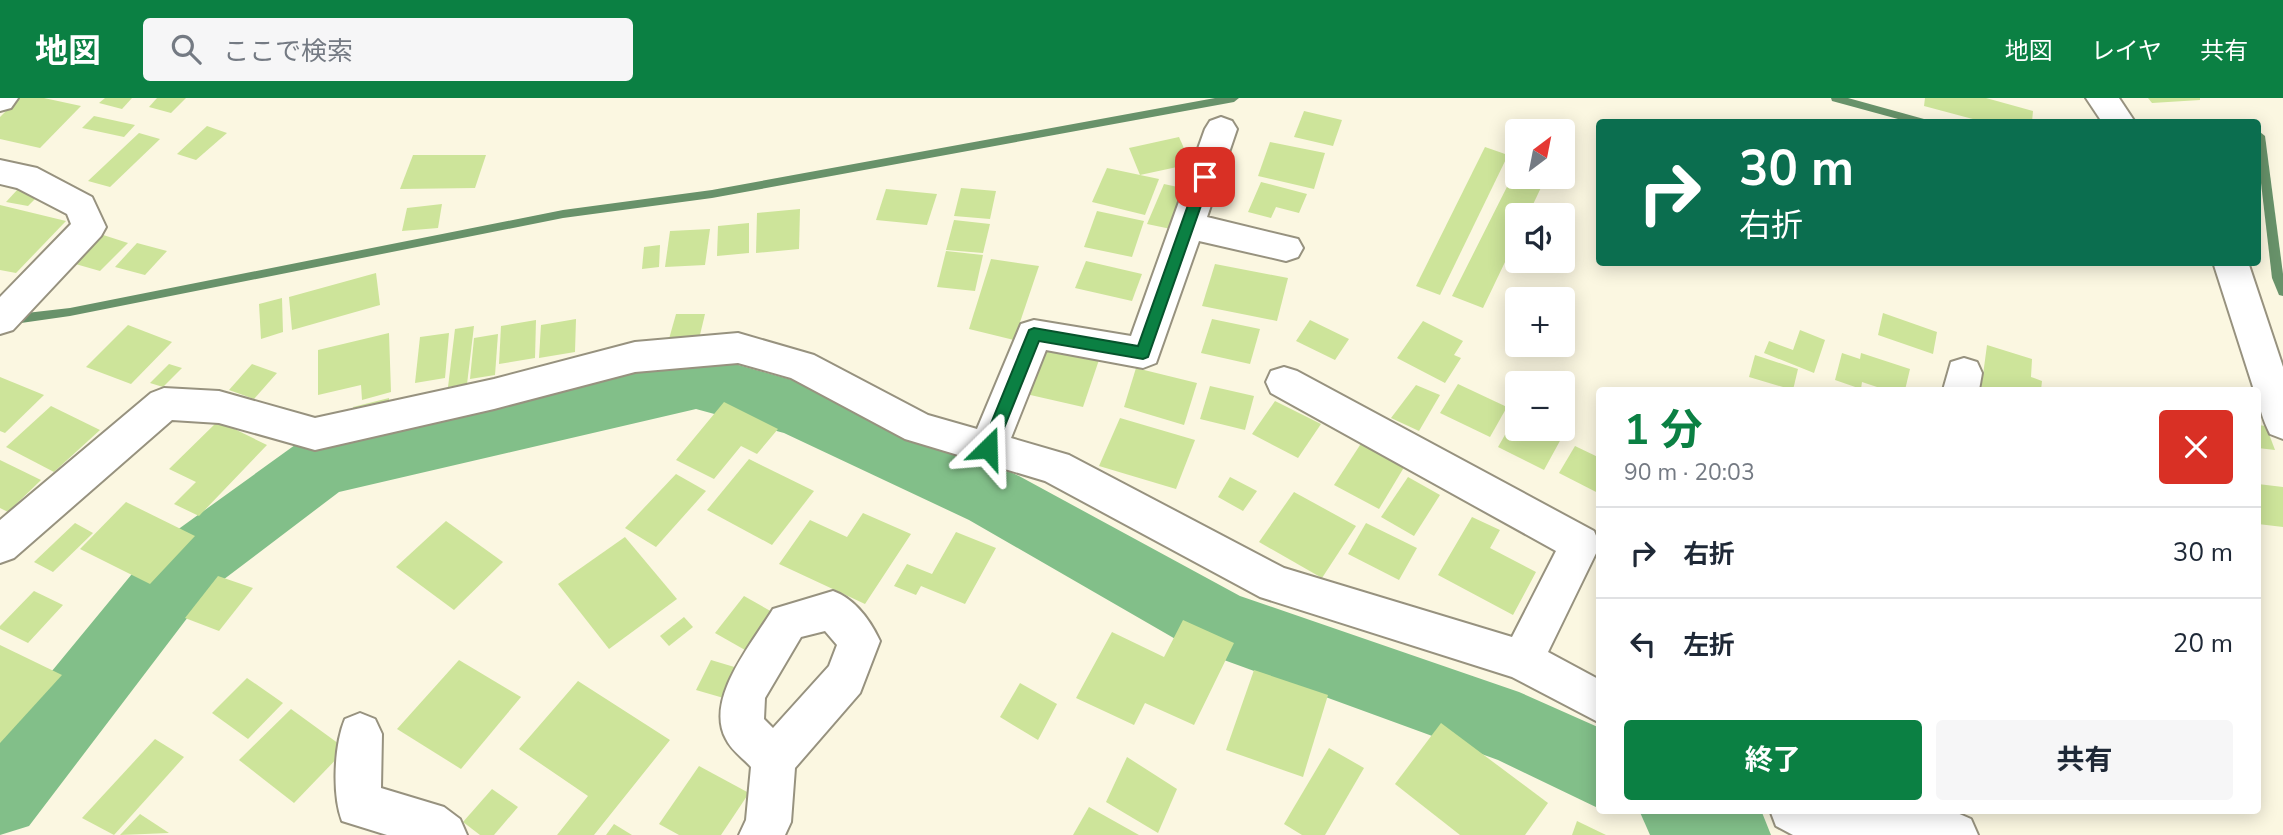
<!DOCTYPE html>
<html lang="ja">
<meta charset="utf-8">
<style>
body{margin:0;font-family:"Nunito Sans","Noto Sans JP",sans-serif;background:#f6f6f7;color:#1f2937;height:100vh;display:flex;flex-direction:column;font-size:26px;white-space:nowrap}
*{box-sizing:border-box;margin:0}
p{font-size:23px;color:#747a83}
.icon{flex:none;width:38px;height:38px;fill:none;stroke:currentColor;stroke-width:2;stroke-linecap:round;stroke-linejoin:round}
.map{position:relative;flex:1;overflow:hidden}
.side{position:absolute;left:1596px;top:289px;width:665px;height:427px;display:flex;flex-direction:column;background:#fff;border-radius:7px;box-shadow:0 4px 18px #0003}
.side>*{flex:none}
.banner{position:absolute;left:1596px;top:21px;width:665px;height:147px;border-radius:7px;box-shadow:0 4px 18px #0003;background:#0b6e4f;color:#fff;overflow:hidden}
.needle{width:46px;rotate:32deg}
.controls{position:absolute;left:1505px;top:21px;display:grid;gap:14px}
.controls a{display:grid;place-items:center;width:70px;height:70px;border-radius:7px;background:#fff;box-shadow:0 4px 18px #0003;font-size:35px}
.pin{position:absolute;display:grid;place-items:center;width:60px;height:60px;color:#fff;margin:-30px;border-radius:14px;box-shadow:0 4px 10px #0006}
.me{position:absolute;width:77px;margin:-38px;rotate:22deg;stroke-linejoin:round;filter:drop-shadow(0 0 5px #0008)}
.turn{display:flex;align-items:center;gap:24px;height:147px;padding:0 28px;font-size:32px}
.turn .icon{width:91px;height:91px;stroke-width:2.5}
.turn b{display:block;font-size:49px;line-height:60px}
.round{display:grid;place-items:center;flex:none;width:74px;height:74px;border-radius:7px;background:#f6f6f7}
.overview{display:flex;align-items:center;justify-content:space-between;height:119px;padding:0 28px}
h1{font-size:42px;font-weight:700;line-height:52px;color:#0b8043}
.cta{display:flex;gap:14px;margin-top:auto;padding:14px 28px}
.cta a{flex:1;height:80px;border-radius:7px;background:#0b8043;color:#fff;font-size:28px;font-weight:700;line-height:80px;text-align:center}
.cta a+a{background:#f6f6f7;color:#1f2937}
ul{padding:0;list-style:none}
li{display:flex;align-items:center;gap:21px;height:91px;padding:0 28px;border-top:2px solid #e0e1e3}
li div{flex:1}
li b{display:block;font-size:26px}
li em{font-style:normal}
header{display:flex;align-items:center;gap:42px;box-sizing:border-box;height:98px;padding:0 35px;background:#0b8043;color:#fff}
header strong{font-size:33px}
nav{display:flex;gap:38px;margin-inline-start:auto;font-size:24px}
.search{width:490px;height:63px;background:#f6f6f7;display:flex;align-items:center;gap:18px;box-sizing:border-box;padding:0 24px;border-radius:7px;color:#747a83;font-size:26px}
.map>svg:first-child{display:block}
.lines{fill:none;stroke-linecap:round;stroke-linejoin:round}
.stream{fill:#68926a;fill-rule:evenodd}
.river{fill:#82bf89;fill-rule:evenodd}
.building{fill:#cde49a}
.minor-casing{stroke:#97927f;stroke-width:4}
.minor{fill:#fff;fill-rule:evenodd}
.route{fill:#0b8043;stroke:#07532c;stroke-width:2}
</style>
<header>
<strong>地図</strong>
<div class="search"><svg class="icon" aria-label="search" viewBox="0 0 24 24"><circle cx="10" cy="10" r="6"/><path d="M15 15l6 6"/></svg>ここで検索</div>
<nav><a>地図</a><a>レイヤ</a><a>共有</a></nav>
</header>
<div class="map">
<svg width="2283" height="737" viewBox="0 0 2283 737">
<rect width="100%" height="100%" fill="#fbf7e1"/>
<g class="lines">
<!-- stream -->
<g class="stream">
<polygon points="1215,0 1239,0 1234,4 712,100 563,120 70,218 0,228 0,218 70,210 563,112 712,92"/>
<polygon points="1831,0 1848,0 1924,21 1925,24 1909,24 1832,3"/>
<polygon points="2260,34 2265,38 2283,176 2283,198 2279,197 2272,180 2258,59 2258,35"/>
</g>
<!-- river -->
<g class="river">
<polygon points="696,255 824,291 1019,378 1240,498 1519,594 1600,630 1600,711 1498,662 1191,550 969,422 784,335 696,311 339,394 207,494 29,728 0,737 0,636 155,448 295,347 320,338"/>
<polygon points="1639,712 1761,712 1771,737 1650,737"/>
</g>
</g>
<!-- building -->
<g class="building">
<polygon points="19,0 44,0 81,8 40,50 0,41 0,19"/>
<polygon points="105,0 132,0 122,11 99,5"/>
<polygon points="157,0 186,0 171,15 149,9"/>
<polygon points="1925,0 1986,0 2033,13 2032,24 1984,24 1924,8"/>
<polygon points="2148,0 2200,0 2200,2 2152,5"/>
<polygon points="1304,13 1342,22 1333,48 1294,39"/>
<polygon points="94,18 135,27 124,39 82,30"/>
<polygon points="207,28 227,35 196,62 177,56"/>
<polygon points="139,35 160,41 110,89 88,83"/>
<polygon points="1179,39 1191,66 1140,77 1129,50"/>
<polygon points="1270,44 1325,55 1314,91 1258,78"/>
<polygon points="1485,49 1508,57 1440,197 1416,188"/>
<polygon points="413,57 486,57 475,90 400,91"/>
<polygon points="1517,69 1517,79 1546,79 1528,117 1517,117 1517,139 1483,210 1452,198"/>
<polygon points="1107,70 1159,81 1145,117 1092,104"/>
<polygon points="1261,84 1307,96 1299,115 1276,109 1271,120 1248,114"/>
<polygon points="1164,86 1187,91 1171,131 1147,126"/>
<polygon points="961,90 996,93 990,121 954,118"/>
<polygon points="18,91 40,96 28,108 6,104"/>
<polygon points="886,91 937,96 927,127 876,122"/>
<polygon points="442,106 438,130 402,133 407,110"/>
<polygon points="0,107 66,123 16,175 0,172"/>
<polygon points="800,111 799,151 756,155 757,115"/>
<polygon points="1097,113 1144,123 1132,159 1084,149"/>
<polygon points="954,122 990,126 983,155 946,152"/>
<polygon points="749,125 749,155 717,158 718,128"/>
<polygon points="710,131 705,167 665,169 670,133"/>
<polygon points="94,134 128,145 100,173 65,163"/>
<polygon points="137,145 167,153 145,177 115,169"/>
<polygon points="660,147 659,169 642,171 644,149"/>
<polygon points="946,153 983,157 975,193 937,189"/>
<polygon points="991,161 1039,168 1014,242 969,231"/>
<polygon points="1086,163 1142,176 1132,203 1075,190"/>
<polygon points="1215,166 1288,180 1277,223 1202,208"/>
<polygon points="376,175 380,207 292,232 289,199"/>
<polygon points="282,200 283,234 261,241 259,206"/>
<polygon points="1883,215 1937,234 1933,256 1878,237"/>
<polygon points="676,216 705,216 699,241 669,241"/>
<polygon points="576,221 575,254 539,260 541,227"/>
<polygon points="1212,221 1260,231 1250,266 1201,255"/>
<polygon points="536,222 535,260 499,266 501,228"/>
<polygon points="1310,222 1349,241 1335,262 1296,243"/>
<polygon points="1423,223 1463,243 1454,257 1461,260 1445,285 1397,260"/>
<polygon points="128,227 172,244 131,286 86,269"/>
<polygon points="474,228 467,286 448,289 455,231"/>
<polygon points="1800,232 1825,242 1814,275 1764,255 1769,243 1793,252"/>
<polygon points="389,235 391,294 362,302 361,287 318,297 318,252"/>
<polygon points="449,235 445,280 415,285 420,239"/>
<polygon points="498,236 495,277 470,281 474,240"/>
<polygon points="1044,247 1100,259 1083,309 1026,296"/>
<polygon points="1987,247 2032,261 2031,279 2042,283 2041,292 1981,292"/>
<polygon points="1842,255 1860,261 1861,255 1910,271 1905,292 1876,292 1877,289 1862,284 1861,291 1835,282"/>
<polygon points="1755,257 1798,271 1793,292 1749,279"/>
<polygon points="169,266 182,270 163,289 150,285"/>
<polygon points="252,266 277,275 254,301 229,292"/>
<polygon points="1136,270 1197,285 1184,327 1124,309"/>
<polygon points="0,279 44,297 5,335 0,333"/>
<polygon points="1458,286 1507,309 1490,339 1440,315"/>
<polygon points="1416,287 1440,297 1419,333 1391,320"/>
<polygon points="1210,288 1254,298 1245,332 1200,321"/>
<polygon points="389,300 389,314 353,323 353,309"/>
<polygon points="1275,303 1321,326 1298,360 1252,336"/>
<polygon points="724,304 778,331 757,356 741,348 714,381 676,362"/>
<polygon points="51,308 100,332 54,374 6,349"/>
<polygon points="1517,316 1517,331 1563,331 1563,328 1567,330 1544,372 1498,349"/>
<polygon points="1120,320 1195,342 1176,391 1099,368"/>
<polygon points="218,323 267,347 199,418 174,406 196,384 169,371"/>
<polygon points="2258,327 2266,328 2275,352 2258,350"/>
<polygon points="1362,344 1406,366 1379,411 1334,387"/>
<polygon points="1575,348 1600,360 1600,396 1559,375"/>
<polygon points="749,361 814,393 772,447 707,412"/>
<polygon points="0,362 41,382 8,414 0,410"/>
<polygon points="676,376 706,393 656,449 625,430"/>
<polygon points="1230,379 1257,393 1243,413 1218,399"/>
<polygon points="1408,379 1440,397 1414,438 1381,419"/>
<polygon points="2258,386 2283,389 2283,429 2258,426"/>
<polygon points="1294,394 1356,428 1322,480 1259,444"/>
<polygon points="126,404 195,438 150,486 80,451"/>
<polygon points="863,415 911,436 865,506 779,466 810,422 847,439"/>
<polygon points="1472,419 1500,432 1490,450 1536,474 1513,517 1438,477"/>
<polygon points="446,423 503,464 454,512 396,469"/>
<polygon points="75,425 93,435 53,474 34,464"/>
<polygon points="1366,425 1417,450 1399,482 1348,456"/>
<polygon points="956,434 996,450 965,506 921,488 916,497 894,488 907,466 932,476"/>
<polygon points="625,439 677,501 609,551 558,486"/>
<polygon points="218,478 253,490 219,533 185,520"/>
<polygon points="34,493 63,507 28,545 0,531 0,528"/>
<polygon points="744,498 774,515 745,552 715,535"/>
<polygon points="684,519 693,529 669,548 660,538"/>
<polygon points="1183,522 1234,545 1194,627 1145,605 1134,627 1076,600 1112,534 1164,559"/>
<polygon points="0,547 62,577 0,645"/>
<polygon points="459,562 521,599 461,671 397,631"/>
<polygon points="711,562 741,571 727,601 696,592"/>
<polygon points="1254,572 1328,597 1303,679 1226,652"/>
<polygon points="247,580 283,605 248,641 212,615"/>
<polygon points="578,583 670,642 594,737 557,737 588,698 519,651"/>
<polygon points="1020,585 1057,606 1038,642 1000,619"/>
<polygon points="291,611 346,651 294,705 239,662"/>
<polygon points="1441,625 1548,705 1525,737 1460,737 1395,686"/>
<polygon points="155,641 184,659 114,737 82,720"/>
<polygon points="1329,650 1364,670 1325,737 1302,737 1284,726"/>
<polygon points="1127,659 1177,691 1158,735 1106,704"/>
<polygon points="699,668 749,695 721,737 679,737 659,726"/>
<polygon points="492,691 518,709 494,737 480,737 463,724"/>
<polygon points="1089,709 1139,737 1073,737"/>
<polygon points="140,716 169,735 120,737"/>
<polygon points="1577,723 1606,737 1572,737"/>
<polygon points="614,726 632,737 606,737"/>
</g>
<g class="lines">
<!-- minor casing -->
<g class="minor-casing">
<g id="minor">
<polygon points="0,0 18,0 11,10 0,13"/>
<polygon points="2086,0 2119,0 2135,24 2102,24"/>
<polygon points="1221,19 1232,23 1237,31 1207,119 1298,141 1303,150 1298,159 1286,163 1199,143 1156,265 1143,270 1046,252 1011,340 1069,357 1284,470 1512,539 1556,453 1271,295 1266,284 1271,273 1284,269 1297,273 1594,433 1600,447 1548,554 1600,582 1600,625 1512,579 1260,499 1045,383 905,341 791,280 738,265 635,274 494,311 315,352 219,325 172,322 14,460 0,465 0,422 151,295 164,290 219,293 315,320 494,281 635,244 738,235 814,257 928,317 977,331 1021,226 1034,222 1131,238 1205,31 1210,23"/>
<polygon points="0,62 37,70 92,99 106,129 101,138 13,232 0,236 0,199 71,126 67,116 17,90 0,86"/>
<path d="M2213,164h35l35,105v72l-13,-5c-7,-14 -12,-28 -12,-44h-4z"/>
<polygon points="1964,260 1977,264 1982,275 1979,292 1943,292 1951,264"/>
<path d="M833,493c22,8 37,29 47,50l-20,52 -65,75 -4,54 -6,13h-46l7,-15 5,-53c-8,-9 -20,-17 -25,-28 -22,-40 27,-97 47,-130zM825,533l12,14 -8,21 -56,62 -9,-9 1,-21 36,-61z"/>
<path d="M360,615l15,6 7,15 -1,54 63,19 16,12 7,16h-80l-45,-14c-10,-26 -8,-76 3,-102z"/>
<polygon points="1770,712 1955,714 1971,721 1978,737 1793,737 1776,728"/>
</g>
</g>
<!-- minor -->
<use href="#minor" class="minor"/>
</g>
<!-- route -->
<polygon class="route" points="1205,74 1211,79 1148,259 1143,261 1039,243 994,355 983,355 981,350 1029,232 1034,230 1138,248 1198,79"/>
</svg>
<div class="controls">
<a><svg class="needle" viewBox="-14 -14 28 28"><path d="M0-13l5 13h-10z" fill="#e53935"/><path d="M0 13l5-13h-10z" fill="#747a83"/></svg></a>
<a><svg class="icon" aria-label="sound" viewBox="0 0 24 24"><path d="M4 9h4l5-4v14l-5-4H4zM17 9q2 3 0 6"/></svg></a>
<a>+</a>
<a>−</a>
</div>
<div class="pin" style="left:1205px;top:79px;background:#d93025"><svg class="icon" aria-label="arrive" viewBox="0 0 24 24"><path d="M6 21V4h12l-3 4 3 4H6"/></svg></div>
<svg class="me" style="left:988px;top:350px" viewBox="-20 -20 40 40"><path d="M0-17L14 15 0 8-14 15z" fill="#0b8043" stroke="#fff" stroke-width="4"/></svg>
<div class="banner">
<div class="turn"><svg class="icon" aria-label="right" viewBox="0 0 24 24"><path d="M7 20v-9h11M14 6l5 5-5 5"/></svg><div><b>30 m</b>右折</div></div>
</div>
<section class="side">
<div class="overview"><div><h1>1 分</h1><p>90 m · 20:03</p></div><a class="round" style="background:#d93025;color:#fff"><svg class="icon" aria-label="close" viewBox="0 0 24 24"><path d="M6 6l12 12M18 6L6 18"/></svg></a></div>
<ul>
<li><svg class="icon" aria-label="right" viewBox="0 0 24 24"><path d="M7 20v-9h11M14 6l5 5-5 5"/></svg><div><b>右折</b></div><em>30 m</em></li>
<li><svg class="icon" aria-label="left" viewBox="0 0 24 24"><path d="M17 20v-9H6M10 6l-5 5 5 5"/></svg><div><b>左折</b></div><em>20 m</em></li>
</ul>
<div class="cta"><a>終了</a><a>共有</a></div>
</section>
</div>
